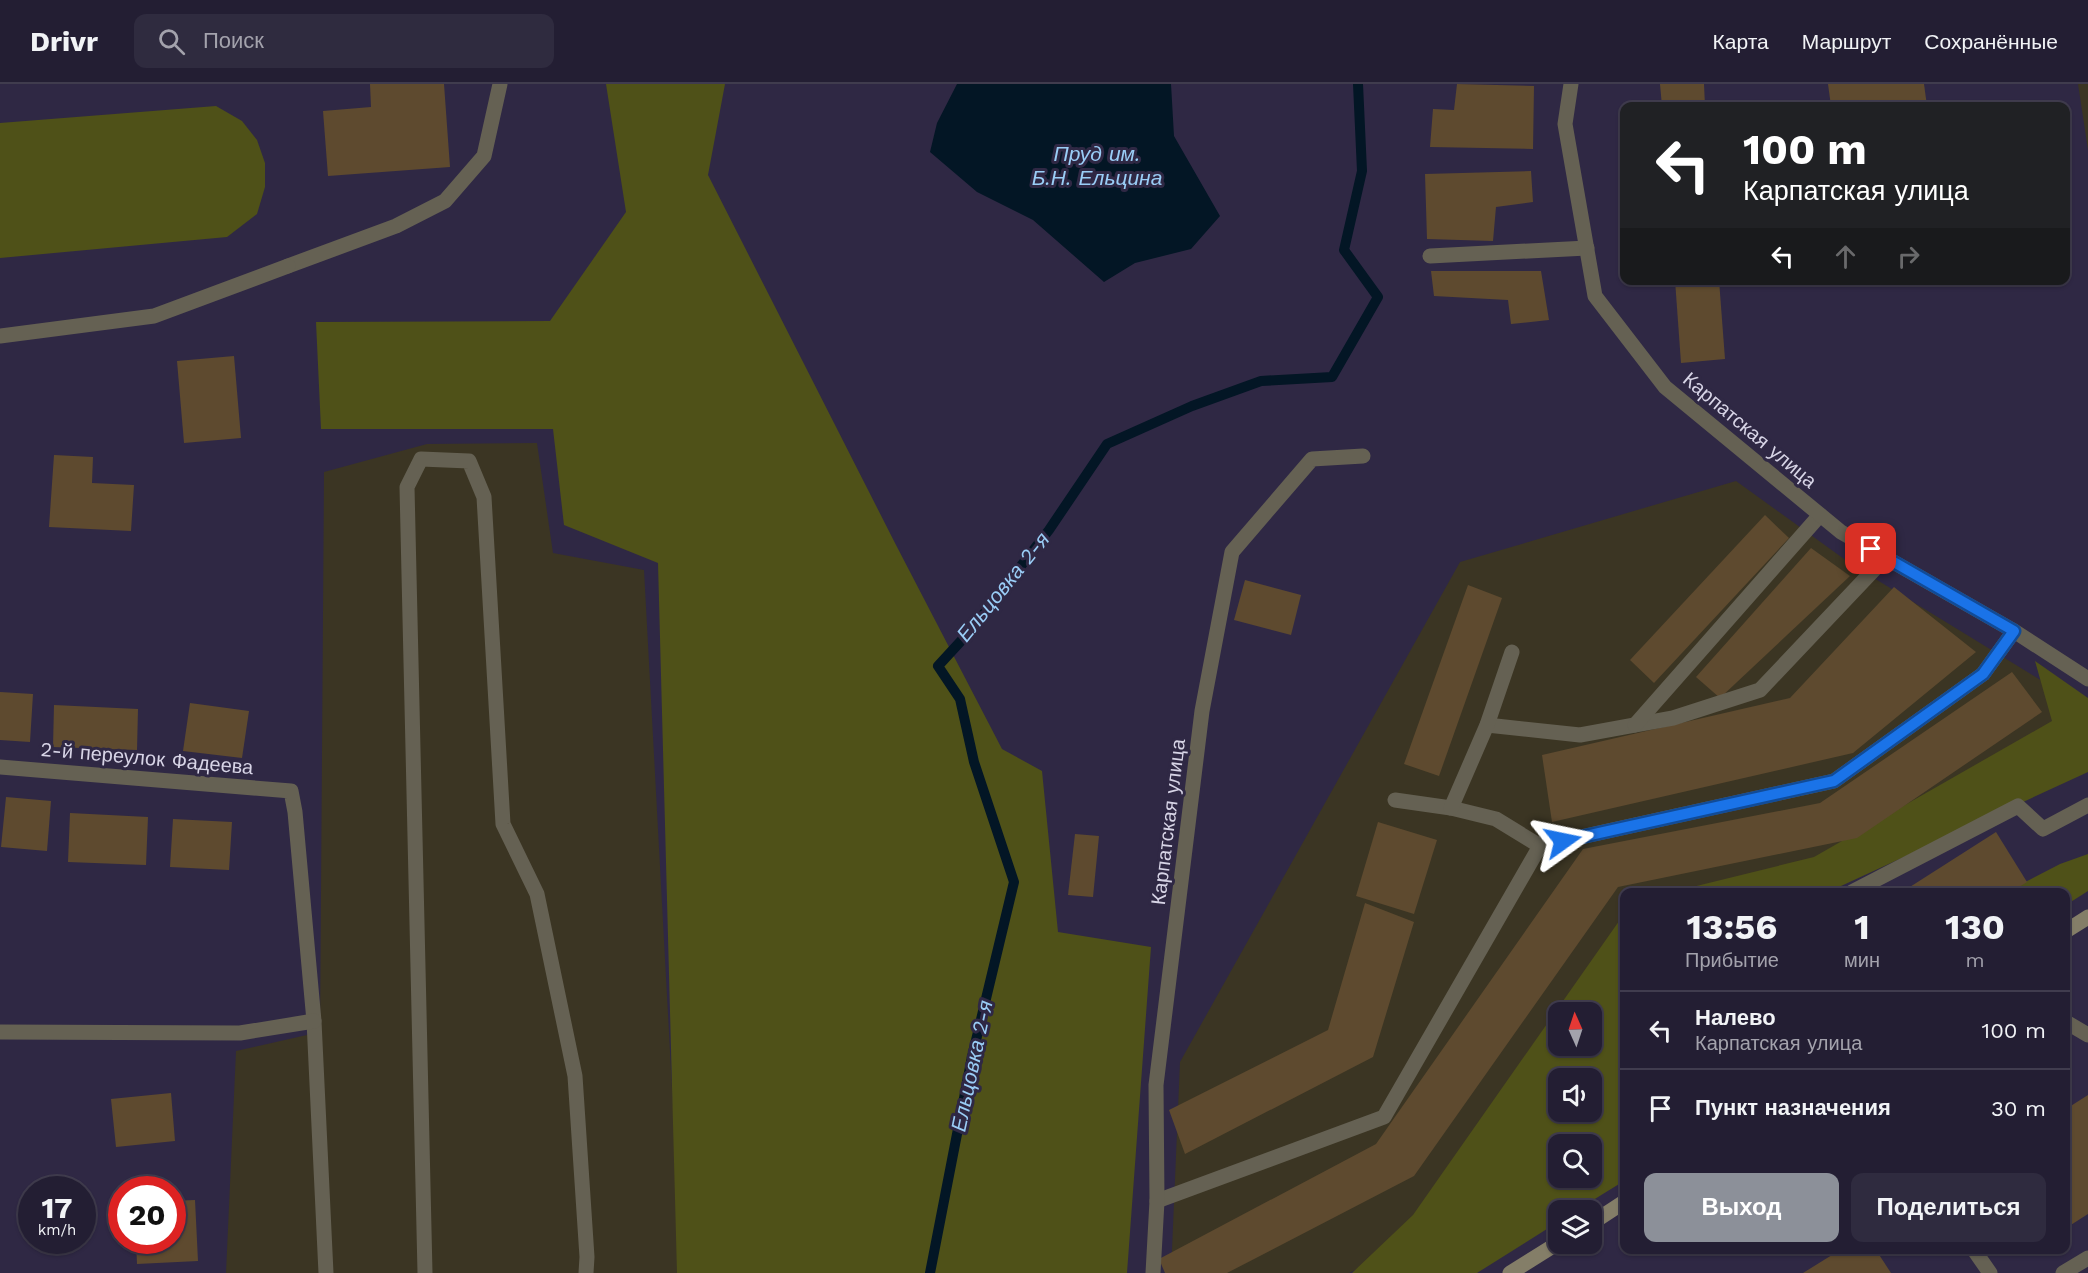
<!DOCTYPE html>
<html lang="ru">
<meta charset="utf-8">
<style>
body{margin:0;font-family:"Work Sans",sans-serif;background:#2f2b3f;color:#f1f3f6;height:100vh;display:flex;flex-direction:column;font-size:22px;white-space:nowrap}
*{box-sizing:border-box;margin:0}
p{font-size:20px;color:#a3a2ac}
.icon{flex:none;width:33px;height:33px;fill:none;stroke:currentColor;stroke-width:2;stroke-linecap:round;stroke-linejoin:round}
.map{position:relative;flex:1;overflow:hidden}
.side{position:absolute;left:1620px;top:804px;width:450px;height:366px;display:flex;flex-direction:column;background:#231e33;border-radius:12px;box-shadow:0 2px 4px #0004,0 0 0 2px #403c4e}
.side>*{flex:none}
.hud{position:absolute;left:1620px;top:18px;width:450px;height:183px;border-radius:12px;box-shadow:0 2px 4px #0004,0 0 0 2px #403c4e;background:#202124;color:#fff;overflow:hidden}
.needle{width:39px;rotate:357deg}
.buttons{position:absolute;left:1548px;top:918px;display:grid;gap:12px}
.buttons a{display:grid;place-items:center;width:54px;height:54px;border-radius:12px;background:#231e33;box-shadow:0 2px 4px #0004,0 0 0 2px #403c4e;font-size:30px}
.speed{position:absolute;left:18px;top:1092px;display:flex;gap:12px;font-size:30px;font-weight:700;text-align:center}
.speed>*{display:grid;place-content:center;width:78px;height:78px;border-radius:50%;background:#231e33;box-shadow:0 2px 4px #0004,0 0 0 2px #403c4e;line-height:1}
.speed small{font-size:15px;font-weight:400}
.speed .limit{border:9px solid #d22;background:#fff;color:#111}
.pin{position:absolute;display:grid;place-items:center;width:51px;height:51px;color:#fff;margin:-26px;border-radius:12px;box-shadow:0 3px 9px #0006}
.me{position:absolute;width:66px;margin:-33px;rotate:78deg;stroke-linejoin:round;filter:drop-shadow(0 0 4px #0008)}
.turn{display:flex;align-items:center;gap:21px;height:126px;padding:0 24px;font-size:27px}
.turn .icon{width:78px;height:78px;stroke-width:2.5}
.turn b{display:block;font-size:42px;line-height:51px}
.lanes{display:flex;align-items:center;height:57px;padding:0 24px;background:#0003;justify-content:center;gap:30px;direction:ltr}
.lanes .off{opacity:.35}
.eta{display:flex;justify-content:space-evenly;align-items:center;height:102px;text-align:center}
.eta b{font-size:36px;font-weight:700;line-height:42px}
.action{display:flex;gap:12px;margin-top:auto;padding:12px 24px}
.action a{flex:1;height:69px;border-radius:12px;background:#8c9099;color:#fff;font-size:24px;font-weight:700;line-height:69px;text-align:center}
.action a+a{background:#2f2b3f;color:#f1f3f6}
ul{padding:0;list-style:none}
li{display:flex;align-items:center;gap:18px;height:78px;padding:0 24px;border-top:2px solid #403c4e}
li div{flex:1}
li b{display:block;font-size:22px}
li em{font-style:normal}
header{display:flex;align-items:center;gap:36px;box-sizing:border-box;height:84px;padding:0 30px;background:#231e33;border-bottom:2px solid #403c4e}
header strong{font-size:28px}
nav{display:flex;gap:33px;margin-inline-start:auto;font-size:21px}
.search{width:420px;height:54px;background:#2f2b3f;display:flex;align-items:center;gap:15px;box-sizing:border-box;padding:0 21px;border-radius:12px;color:#a3a2ac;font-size:22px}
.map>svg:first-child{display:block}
.industrial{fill:#3b3523}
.green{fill:#4f5118;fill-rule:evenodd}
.water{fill:#031625}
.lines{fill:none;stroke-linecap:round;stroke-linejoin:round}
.stream{stroke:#031625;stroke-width:10}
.building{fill:#5e4a2f}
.service{stroke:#656153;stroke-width:15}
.minor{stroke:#656153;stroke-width:15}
.secondary{stroke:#847e68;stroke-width:15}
.route-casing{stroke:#114b97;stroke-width:15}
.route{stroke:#1a73e8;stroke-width:10}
.labels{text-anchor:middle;stroke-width:6;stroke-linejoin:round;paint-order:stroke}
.street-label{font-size:20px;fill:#d7d4e6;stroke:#2f2844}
.water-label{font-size:21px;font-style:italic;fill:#9acdf6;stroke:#2f2844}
</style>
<header>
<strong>Drivr</strong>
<div class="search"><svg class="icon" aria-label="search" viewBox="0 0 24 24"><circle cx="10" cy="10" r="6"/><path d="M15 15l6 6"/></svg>Поиск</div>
<nav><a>Карта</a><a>Маршрут</a><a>Сохранённые</a></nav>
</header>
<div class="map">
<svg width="2088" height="1189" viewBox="0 0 2088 1189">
<rect width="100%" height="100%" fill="#2f2844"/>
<!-- industrial -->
<g class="industrial">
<polygon points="2078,0 2088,0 2088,66"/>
<polygon points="537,359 553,469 644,486 682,1189 226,1189 236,967 320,948 324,388 427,360"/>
<polygon points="1736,397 1851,480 2057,606 2068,651 1859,772 1711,808 1624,808 1624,855 1558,928 1400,1164 1349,1189 1171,1189 1180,978 1460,478"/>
</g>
<!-- green -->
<g class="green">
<polygon points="606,0 725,0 708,91 896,461 1002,665 1042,687 1058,848 1151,863 1127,1189 677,1189 658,479 564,441 553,345 321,345 316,238 550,237 626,128"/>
<polygon points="216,22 242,37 257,56 265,79 265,103 257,130 227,153 0,174 0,39"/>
<polygon points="2035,577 2088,614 2088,688 1828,808 1672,808 1814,773 2052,637"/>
<polygon points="2088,770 2088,807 2066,821 2066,808 2006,808 2060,780"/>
<path d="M1624,830v267l-47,29h-19v12l-81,51h-125l61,-58zM1592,928v34h-34v-34zM1592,994v34h-34v-34zM1592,1060v34h-34v-34z"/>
</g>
<!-- water -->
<polygon class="water" points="957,0 1171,0 1174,52 1220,132 1191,165 1135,179 1104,198 1033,136 977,108 930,68 937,39"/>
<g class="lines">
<!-- stream -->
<polyline class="stream" points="930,1189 972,973 1014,798 974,678 960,615 938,582 972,545 1049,446 1107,360 1192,322 1261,297 1332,293 1378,213 1344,166 1362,87 1358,0"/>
</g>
<!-- building -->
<g class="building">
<polygon points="370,0 444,0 450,83 328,92 323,27 371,23"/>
<polygon points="1457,0 1534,2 1533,65 1430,63 1433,25 1454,26"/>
<polygon points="1660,0 1704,0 1705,22 1662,22"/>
<polygon points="1828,0 1924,0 1927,22 1831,22"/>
<polygon points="1531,87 1533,118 1496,123 1493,157 1427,155 1425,90"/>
<polygon points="1431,187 1541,187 1549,236 1511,240 1508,216 1434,212"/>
<polygon points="1675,196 1719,196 1725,275 1681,279"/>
<polygon points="234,272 241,354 184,359 177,277"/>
<polygon points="54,371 93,373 92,399 134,401 131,447 49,443"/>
<polygon points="1765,431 1789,454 1654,599 1630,576"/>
<polygon points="1811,464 1850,492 1720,614 1696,593"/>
<polygon points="1245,496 1301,511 1291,551 1234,536"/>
<polygon points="1468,501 1502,514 1439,692 1404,680"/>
<polygon points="1894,503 1976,568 1853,669 1552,738 1542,671 1790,614"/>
<polygon points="2012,588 2042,628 1857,754 1618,803 1414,1092 1227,1189 1165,1189 1159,1175 1376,1060 1583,765 1820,719"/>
<polygon points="0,608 33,610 30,658 0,656"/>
<polygon points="190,619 249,627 242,674 183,667"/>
<polygon points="54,621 138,625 137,666 53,663"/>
<polygon points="6,713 51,717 47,767 1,763"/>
<polygon points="70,729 148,733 146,781 68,778"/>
<polygon points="173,735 232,738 229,786 170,783"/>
<polygon points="1378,738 1437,756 1414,830 1356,812"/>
<polygon points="1996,748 2027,798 2011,808 1902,808"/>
<polygon points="1075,750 1099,752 1093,813 1068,811"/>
<polygon points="1365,819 1414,838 1373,973 1185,1070 1169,1026 1328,946"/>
<polygon points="171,1009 175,1057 116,1063 111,1015"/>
<polygon points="2088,1011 2088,1130 2066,1144 2066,1025"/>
<polygon points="195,1116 198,1177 137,1180 136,1156 172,1156 172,1117"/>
<polygon points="1840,1166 1876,1166 1891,1189 1803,1189"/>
</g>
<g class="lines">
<!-- service -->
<g class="service">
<polyline points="1430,172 1587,164"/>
<polyline points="288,182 396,142 445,117 484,72 500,0"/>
<polyline points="1487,641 1580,651 1673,634 1760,606 1885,474"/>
<polyline points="1635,641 1820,431"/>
<polyline points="1395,716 1451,724 1496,735 1540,762"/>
<polyline points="1451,724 1487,641 1512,568"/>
<polyline points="1852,808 2018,722 2043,745 2088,721"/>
<polyline points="2066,938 2088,951"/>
<polyline points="1157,1117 1384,1033 1540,762 1834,697 1983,590 2014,547"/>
<polyline points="1974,1166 1990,1189"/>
<polyline points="425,1189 407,403 421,375 469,377 484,413 503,740 537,810 575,992 587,1173 586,1189"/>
<polyline points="2063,1189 2088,1174"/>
</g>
<!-- minor -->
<g class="minor">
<polyline points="1571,0 1565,40 1595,212 1665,303 1841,448 2014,547 2088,595"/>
<polyline points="0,252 154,232 288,182"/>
<polyline points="0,683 291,707 295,728 314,937 326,1189"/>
<polyline points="0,948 240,949 314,937"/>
<polyline points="1153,1189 1157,1117 1156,1001 1202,627 1232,468 1312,375 1363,372"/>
</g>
<!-- secondary -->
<g class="secondary">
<polyline points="2066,847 2088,833"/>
<polyline points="1592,1139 1624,1118"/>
<polyline points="1510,1189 1558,1159"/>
</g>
</g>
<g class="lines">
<!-- route casing -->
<g class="route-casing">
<polyline id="route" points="1563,757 1834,697 1983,590 2014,547 1871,465"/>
</g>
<!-- route -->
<use href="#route" class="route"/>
</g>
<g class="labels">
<!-- street labels -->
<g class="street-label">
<text transform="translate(1750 346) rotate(40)" y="7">Карпатская улица</text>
<text transform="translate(147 674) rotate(5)" y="7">2-й переулок Фадеева</text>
<text transform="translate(1168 738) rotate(-83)" y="7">Карпатская улица</text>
</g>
<!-- water labels -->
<g class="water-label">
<text x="1097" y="77">Пруд им.<tspan x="1097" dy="24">Б.Н. Ельцина</tspan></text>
<text transform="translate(1003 503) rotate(-51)" y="7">Ельцовка 2-я</text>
<text transform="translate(972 982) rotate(-78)" y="7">Ельцовка 2-я</text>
</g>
</g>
</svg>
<div class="buttons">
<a><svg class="needle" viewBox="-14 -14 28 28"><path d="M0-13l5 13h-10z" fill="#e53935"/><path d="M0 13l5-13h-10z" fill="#a3a2ac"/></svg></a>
<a><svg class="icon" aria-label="sound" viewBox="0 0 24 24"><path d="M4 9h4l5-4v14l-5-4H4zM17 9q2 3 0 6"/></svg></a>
<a><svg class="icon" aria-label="search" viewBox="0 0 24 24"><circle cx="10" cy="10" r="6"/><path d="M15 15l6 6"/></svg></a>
<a><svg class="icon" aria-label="layers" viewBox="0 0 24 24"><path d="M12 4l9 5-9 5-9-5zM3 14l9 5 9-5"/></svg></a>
</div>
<div class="speed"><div>17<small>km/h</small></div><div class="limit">20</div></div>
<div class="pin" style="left:1871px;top:465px;background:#d93025"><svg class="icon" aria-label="arrive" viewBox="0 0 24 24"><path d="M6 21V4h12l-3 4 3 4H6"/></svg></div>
<svg class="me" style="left:1563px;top:757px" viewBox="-20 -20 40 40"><path d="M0-17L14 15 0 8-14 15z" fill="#1a73e8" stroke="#fff" stroke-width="4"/></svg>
<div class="hud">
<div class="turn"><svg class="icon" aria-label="left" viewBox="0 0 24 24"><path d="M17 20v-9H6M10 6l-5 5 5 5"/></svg><div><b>100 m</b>Карпатская улица</div></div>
<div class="lanes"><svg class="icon" aria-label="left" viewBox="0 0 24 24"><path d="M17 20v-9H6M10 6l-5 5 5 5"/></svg><svg class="icon off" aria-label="ahead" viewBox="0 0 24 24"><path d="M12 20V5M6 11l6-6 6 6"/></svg><svg class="icon off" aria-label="right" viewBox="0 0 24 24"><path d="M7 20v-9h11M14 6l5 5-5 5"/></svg></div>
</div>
<section class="side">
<div class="eta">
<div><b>13:56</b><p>Прибытие</p></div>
<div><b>1</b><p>мин</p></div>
<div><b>130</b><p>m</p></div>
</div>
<ul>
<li><svg class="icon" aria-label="left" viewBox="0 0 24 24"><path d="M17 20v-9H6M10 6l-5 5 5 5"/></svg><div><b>Налево</b><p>Карпатская улица</p></div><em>100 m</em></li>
<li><svg class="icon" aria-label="arrive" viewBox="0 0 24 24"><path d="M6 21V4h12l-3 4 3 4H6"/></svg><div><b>Пункт назначения</b></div><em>30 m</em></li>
</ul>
<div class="action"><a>Выход</a><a>Поделиться</a></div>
</section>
</div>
